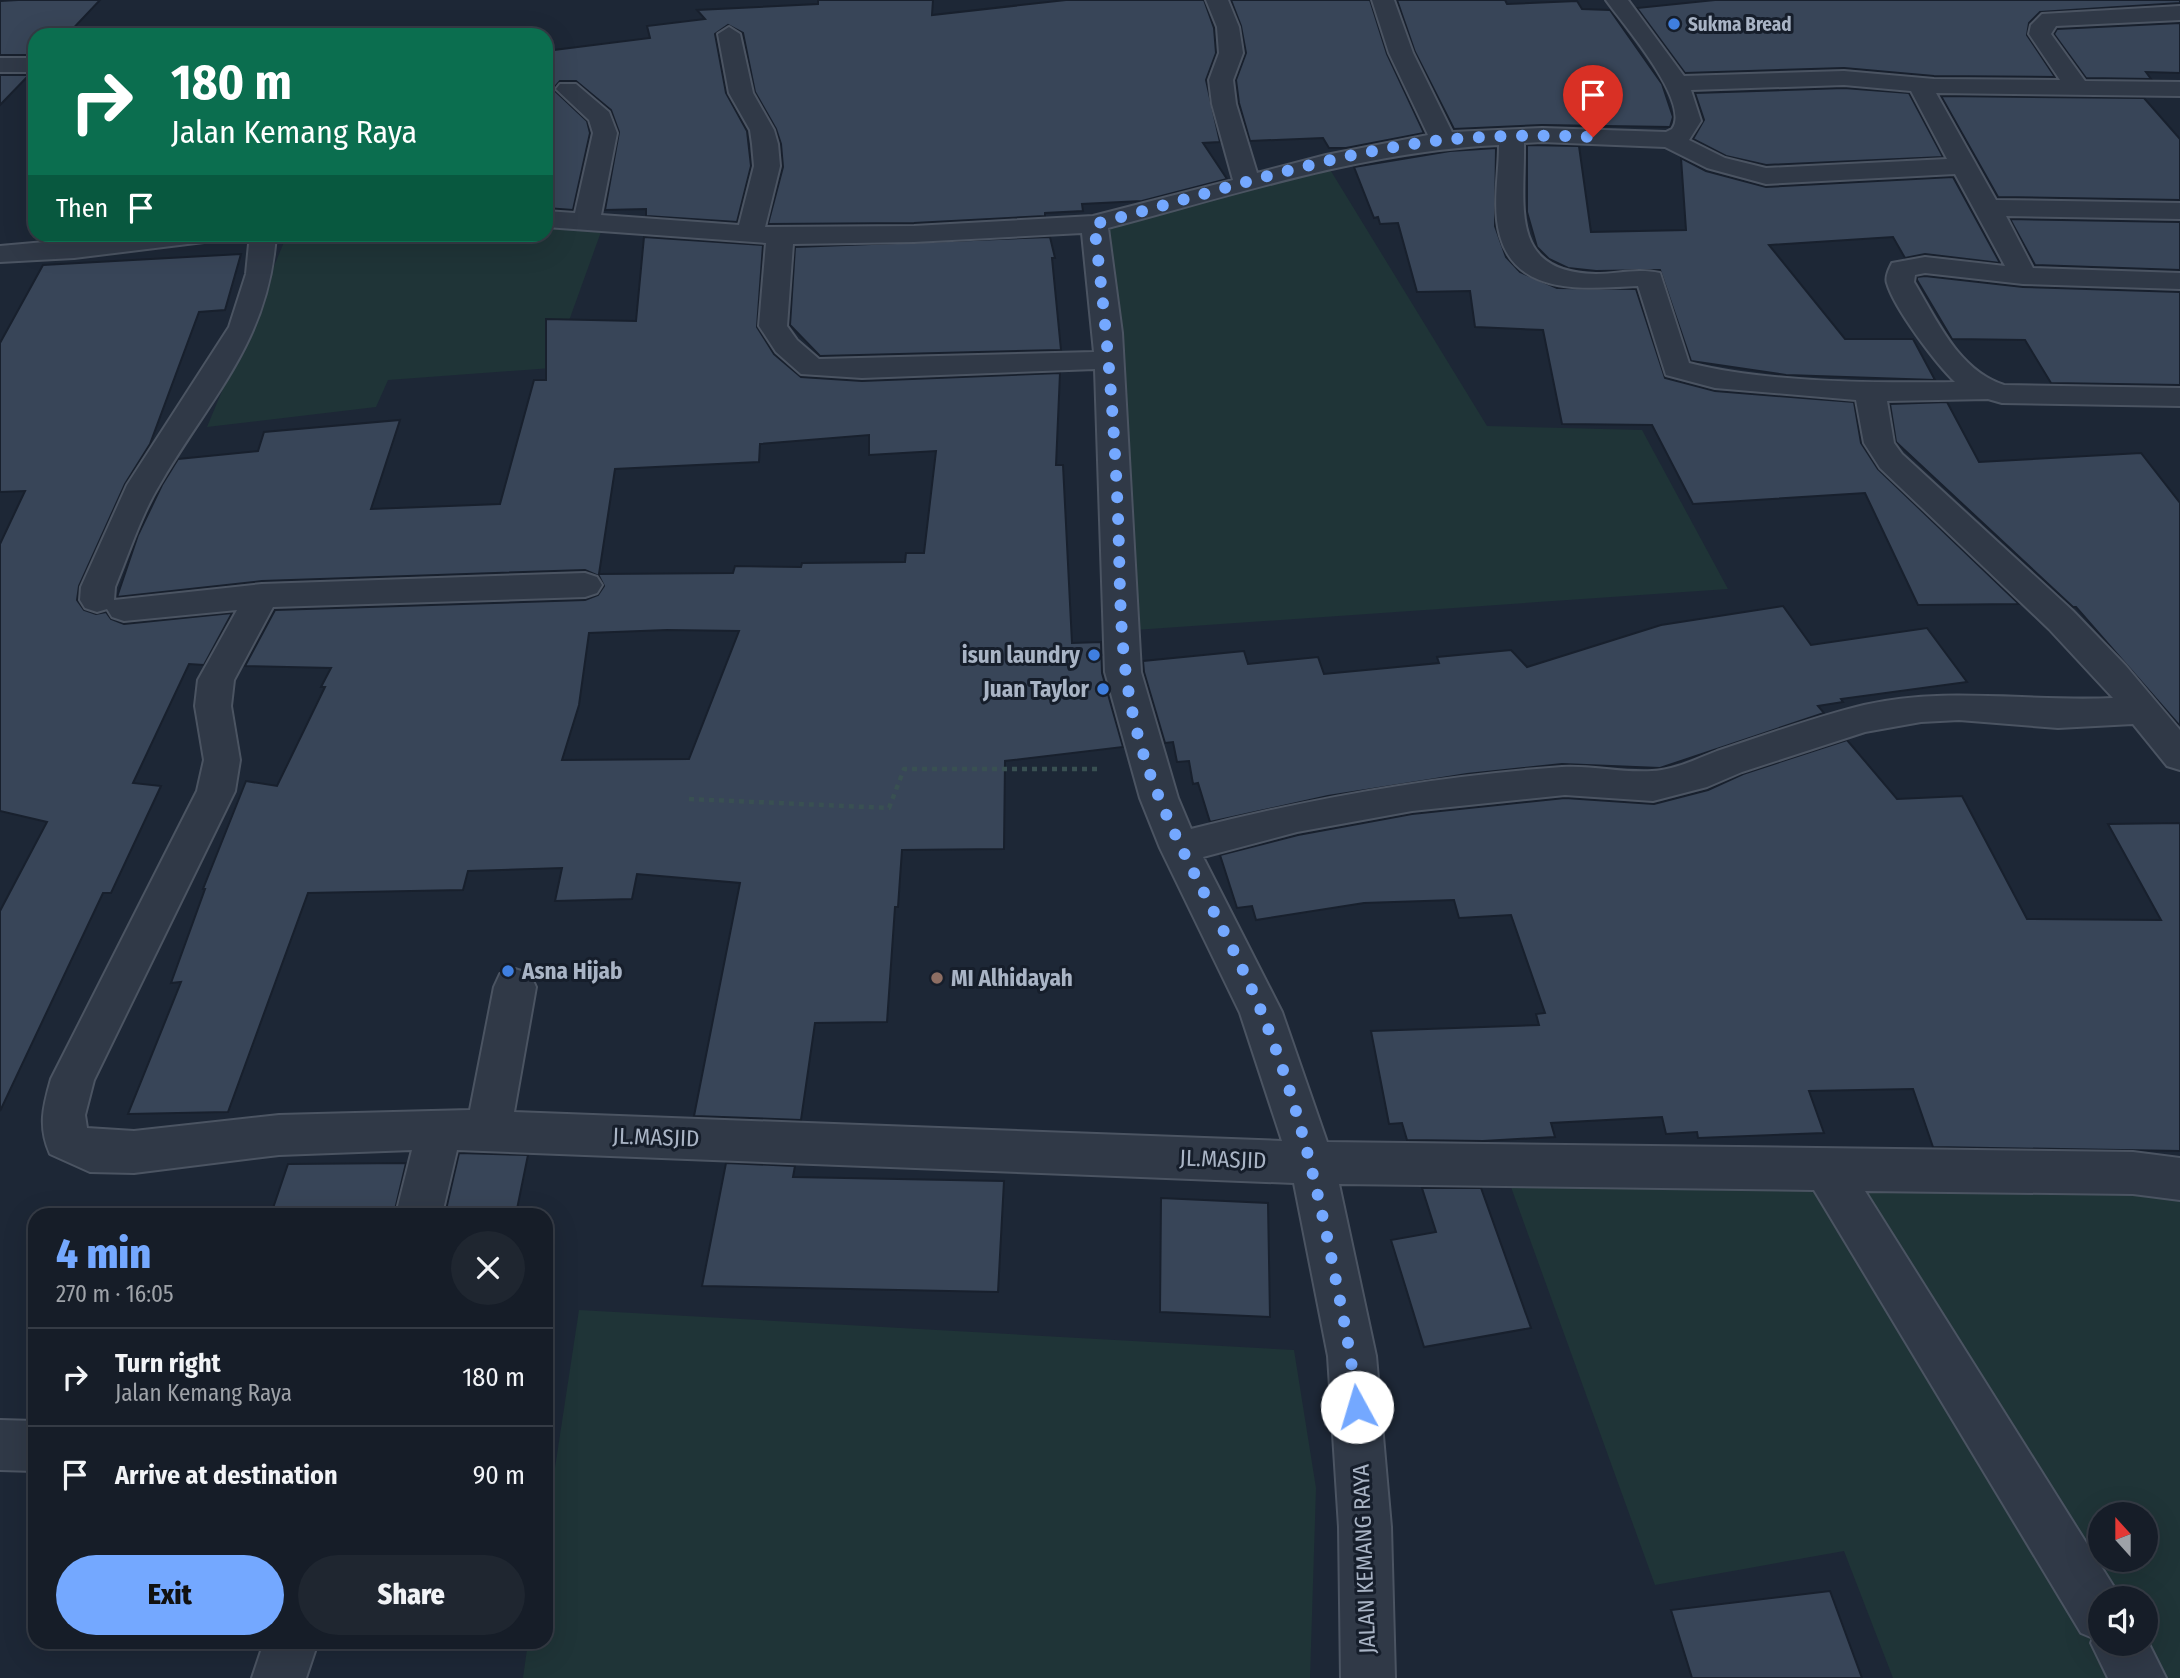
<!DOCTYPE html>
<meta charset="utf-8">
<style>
body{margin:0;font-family:"Fira Sans Condensed",sans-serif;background:#1f2630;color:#f1f3f6;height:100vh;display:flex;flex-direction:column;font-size:26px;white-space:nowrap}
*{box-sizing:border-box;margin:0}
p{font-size:23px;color:#9ea2a8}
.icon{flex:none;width:38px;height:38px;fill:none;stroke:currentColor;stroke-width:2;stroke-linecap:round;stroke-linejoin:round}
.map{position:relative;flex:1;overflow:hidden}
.drawer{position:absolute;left:28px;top:1208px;width:525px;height:441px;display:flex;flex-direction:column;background:#161d28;border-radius:21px;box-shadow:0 7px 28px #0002,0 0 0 2px #353b45}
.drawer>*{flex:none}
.hud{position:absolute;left:28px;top:28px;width:525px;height:214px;border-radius:21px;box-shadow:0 7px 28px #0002,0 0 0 2px #353b45;background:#0b6e4f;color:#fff;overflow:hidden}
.needle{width:46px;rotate:339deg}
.buttons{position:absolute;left:2088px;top:1502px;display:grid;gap:14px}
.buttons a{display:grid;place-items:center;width:70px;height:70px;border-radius:50%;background:#161d28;box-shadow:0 7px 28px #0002,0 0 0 2px #353b45;font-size:35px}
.pin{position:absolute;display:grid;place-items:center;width:60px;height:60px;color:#fff;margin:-72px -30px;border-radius:50% 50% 50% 0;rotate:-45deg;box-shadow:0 0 7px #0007}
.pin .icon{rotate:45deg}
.me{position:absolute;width:77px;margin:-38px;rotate:354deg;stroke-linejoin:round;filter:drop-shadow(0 0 5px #0008)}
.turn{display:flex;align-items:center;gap:24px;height:147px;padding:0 28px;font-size:32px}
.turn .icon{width:91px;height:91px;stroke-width:2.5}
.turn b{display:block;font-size:49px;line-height:60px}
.then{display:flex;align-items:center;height:66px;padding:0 28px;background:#0003;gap:14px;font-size:26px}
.round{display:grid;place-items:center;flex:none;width:74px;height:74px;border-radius:37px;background:#1f2630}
.head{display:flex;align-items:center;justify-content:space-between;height:119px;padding:0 28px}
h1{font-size:42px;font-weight:800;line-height:52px;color:#74a8ff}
.button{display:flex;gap:14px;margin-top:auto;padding:14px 28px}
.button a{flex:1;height:80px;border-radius:42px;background:#74a8ff;color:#111;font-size:28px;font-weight:800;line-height:80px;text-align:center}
.button a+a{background:#1f2630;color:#f1f3f6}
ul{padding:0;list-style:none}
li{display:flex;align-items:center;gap:21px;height:98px;padding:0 28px;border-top:2px solid #353b45}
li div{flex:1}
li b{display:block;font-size:26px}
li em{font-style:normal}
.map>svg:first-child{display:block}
.green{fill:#1f3437;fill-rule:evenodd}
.building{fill:#384558;stroke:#18202d;stroke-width:2;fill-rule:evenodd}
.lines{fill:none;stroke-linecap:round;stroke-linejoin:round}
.minor-casing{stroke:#4b5462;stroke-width:4}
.path{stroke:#395052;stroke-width:4.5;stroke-dasharray:5 5;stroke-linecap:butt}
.minor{fill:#303947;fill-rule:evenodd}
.route{stroke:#74a8ff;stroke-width:12;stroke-dasharray:0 21.6}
.shop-dot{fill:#3f7fe0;stroke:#161e2b;stroke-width:2.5}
.education-dot{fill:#8d6e63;stroke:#161e2b;stroke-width:2.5}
.labels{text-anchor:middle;stroke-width:6;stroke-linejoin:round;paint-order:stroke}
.far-poi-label{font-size:19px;font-weight:bold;fill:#a9b4c5;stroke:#161e2b;text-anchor:start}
.poi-label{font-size:23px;font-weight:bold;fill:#a9b4c5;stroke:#161e2b;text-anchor:end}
.street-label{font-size:23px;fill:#a9b4c5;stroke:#161e2b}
</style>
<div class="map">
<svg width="2180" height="1678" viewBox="0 0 2180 1678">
<rect width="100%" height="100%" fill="#1d2736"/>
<!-- green -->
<g class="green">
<polygon points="1326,163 1487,426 1642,430 1728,589 1120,631 1094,224"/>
<polygon points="546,228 602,229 552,368 388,380 376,407 207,427 287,235 546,234"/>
<path d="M1503,1165l677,14v499h-287l-49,-127 -189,34zM2100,1514h46v45h-46zM2100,1598h46v45h-46z"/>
<polygon points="579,1310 1294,1350 1316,1488 1310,1678 523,1678 528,1642 546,1642 546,1527"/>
</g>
<!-- building -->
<g class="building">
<polygon points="18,0 100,0 67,35 35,35 35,55 0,55 0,1"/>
<polygon points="818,0 933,0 932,15 1066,0 1204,0 1214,28 1216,53 1206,80 1220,142 1203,143 1227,179 1142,201 1082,204 1083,211 1045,213 1045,216 914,223 768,224 783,167 781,144 776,129 755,92 743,33 728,25 715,34 726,93 747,131 751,166 737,222 646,216 646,209 605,210 619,132 611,110 576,81 560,81 553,89 587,121 590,133 573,210 546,208 546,51 650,38 647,26 705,19 697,10 818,4"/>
<polygon points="1231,0 1370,0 1387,54 1424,133 1346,148 1329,148 1323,138 1250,141 1239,103 1236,80 1246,53 1241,26"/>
<polygon points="1397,0 1505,0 1507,4 1577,1 1582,9 1610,10 1662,84 1673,117 1670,127 1542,125 1454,129 1415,52"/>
<polygon points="1715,0 2180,0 2180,3 2040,12 2029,23 2027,35 2055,77 1934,76 1844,68 1685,73 1637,8"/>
<polygon points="2180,23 2180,73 2146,72 2151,79 2086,78 2054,34 2057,29"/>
<polygon points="0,75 29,75 0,105"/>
<polygon points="1844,88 1909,93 1943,157 1766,165 1726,156 1693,139 1704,120 1695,93"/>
<polygon points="1941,96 2144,98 2180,139 2180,200 1998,197"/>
<polygon points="1527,145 1579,146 1591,232 1686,230 1681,158 1706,171 1766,187 1953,177 2000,263 1925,254 1905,258 1893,237 1769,245 1845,339 1913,339 1935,380 1786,375 1691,361 1660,270 1596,271 1568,268 1549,259 1537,247 1527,212"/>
<polygon points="1496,148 1495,226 1506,257 1520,272 1557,288 1636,289 1665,378 1715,391 1854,402 1861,443 1878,469 2019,604 1918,605 1865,493 1693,504 1652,425 1562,424 1543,330 1475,327 1470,291 1417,292 1398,223 1380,224 1378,217 1374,218 1354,167 1450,151"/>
<polygon points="2010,219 2180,222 2180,270 2035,265"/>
<path d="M644,237l119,8 -6,82 17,27 27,23 61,4 198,-8 -4,92h7l9,178 29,-1 1,31 21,74 -118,14 -1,88 -102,1 -4,57h-3l-8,115 -72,1 -14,97 -107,-4 46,-233 -103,-9 -5,25 -77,2 7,-33 -94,3 -5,19 -155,3 -80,219 -100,2 53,-132 -10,1 34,-94h-2l43,-108 31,5 48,-99h-4l10,-19 -86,-2 30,-56 310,-10 13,-5 6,-9 -5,-10 -14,-6 -323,11 -145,16 21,-62 24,-50 16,-26 80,-8 6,-19 136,-12 -29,89 129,-5 34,-124h12v-61l90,2zM869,435v20l67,-4 -12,102h-18l-1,9 -103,1 -1,4 -66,-1 -2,7 -134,1 16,-105 144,-7 1,-18zM667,630l72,1 -50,128 -127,1 17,-55 10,-72z"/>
<polygon points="1050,237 1055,258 1052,258 1061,350 820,356 790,325 795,247"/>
<polygon points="241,254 225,310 199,312 150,444 125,484 79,586 77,600 84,610 96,614 106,612 111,619 124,624 232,613 204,665 189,664 133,783 161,786 111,893 103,893 0,1111 0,911 47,822 0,811 0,544 25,491 0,492 0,343 43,265"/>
<polygon points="1925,276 2023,287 2180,292 2180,385 2051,383 2025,340 1952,339 1917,280 1917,277"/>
<polygon points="1947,402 1979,462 2141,453 2180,503 2180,726 2076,607 2073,607 1896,442 1890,404"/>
<polygon points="1783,606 1811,645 1927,628 1967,682 1841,699 1843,702 1818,706 1824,713 1660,768 1562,764 1467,774 1328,796 1210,822 1198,783 1193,784 1189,761 1177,762 1173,742 1165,743 1144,672 1143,661 1244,651 1248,664 1318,657 1324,674 1439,663 1437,657 1511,650 1527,667 1661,625"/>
<polygon points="1847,740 1897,799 1962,796 2027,919 2161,920 2108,824 2180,823 2180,1151 1933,1147 1913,1089 1809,1091 1824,1133 1698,1138 1697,1132 1666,1134 1662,1117 1551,1123 1555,1137 1483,1141 1407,1140 1402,1123 1389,1124 1371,1031 1539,1025 1536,1014 1545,1013 1511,915 1459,918 1454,900 1364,903 1256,920 1252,906 1237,908 1220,855 1298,835 1412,814 1565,798 1654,804 1708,790 1743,774"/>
<polygon points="459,1153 528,1155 516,1214 445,1214"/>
<polygon points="406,1163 394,1214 271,1214 288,1164"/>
<polygon points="726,1163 795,1166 793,1177 1004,1181 998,1292 702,1286"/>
<polygon points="1422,1188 1481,1188 1531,1328 1424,1347 1391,1240 1436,1232"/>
<polygon points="1161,1198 1268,1203 1270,1317 1160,1312"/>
<polygon points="1830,1591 1862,1678 1692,1678 1671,1610"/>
</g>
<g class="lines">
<!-- minor casing -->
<g class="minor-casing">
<g id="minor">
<path d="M1206,0h22l11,27 4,26 -10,27 3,24 21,69 69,-18 102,-20 -39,-82 -17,-53h22l19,53 39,79 90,-4 124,4 6,-3c20,-26 -50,-106 -66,-129h22l56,76 160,-5 90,8 126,1 -31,-46 2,-9 11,-11 138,-8v14l-124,6 -5,8 34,47 95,1v14l-244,-3 60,107 184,3v16l-174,-3 27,52 147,5v16l-157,-5 -98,-11 -10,2 -1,7c23,38 44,88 90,103l176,3v18l-178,-3 -14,-4 -101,2 7,42 8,11 171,157 53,55 54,64v40l-13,-4 -34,-42 -75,4 -99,-8 -38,2 -56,10 -123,40 -35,15 -54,14 -88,-6 -153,16 -115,21 -94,25 79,155 45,130 806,10 47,6v42l-47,-6 -268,-3 254,404 1,3h-20v45h46v-5l20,40h-58l-17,-35 2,-5 -12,-5 -267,-443 -475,-6 37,172 15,171 4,151h-54l-2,-151 -11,-171 -34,-173 -837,-33 -15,64h-46l16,-64 -133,5 -145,18 -44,-1 -40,-18c-12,-27 -7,-47 1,-75l146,-288 7,-31 -9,-54 3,-26 39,-70 -113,11 -12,-4 -5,-8 -10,3 -12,-4 -5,-8 1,-13 46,-102 102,-158 17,-53 4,-40h26c-7,108 -65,162 -116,250 -19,31 -31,69 -45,103l-1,13 148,-16 323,-11 12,4 5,8 -5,8 -12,4 -312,10 -39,73 -3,26 9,54 -5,31 -141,289 -9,35 2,13 47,3 145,-16 191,-5 24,-123 6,-13 15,-5 15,5 6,13 -22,125 768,29 -42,-128 -80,-165 -20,-50 -35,-126 -10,-303 -233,9 -61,-4 -25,-22 -17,-26 7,-83 -220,-16v-16l29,2 18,-80 -4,-13 -33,-31 4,-5h16l33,28 8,21 -16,82 138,10 15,-59 -2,-22 -2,-14 -21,-37 -11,-59 11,-7 11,7 13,59 21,37 4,14 2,22 -15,61 149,-1 179,-10 140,-36 -21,-76 -3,-24 10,-27 -2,-26zM1844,85l67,6 36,68 -181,9 -41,-10 -36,-18 12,-19 -10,-31zM1542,142l123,5 42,21 59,16 189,-10 50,92 -80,-9 -33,6c-3,6 -7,14 -5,20 7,25 49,81 68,99 -82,1 -187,1 -266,-19l-29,-90c-23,-5 -42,1 -64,1 -88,-2 -71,-67 -72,-131zM1499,145c0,29 -7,63 1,91 17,62 90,52 138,50l28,89 49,13 141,12 8,43 16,25 169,161 64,69c-84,4 -167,-12 -249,7 -49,12 -99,30 -147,46 -21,8 -42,19 -65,20 -30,2 -61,-6 -90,-4 -127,9 -249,31 -371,62l-13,-31 -37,-126 -19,-339 -14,-105c128,-34 258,-77 391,-83zM1082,233l12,119 -275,7 -22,-19 -10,-14 6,-82 121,-2z"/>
<rect x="0" y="58" width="35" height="14"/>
<polygon points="134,234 217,234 213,240 204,242 74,258 0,262 0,246"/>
<polygon points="0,1420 35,1421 35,1471 0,1470"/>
<polygon points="264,1642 318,1642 306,1678 252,1678"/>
</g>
</g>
<!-- path -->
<polyline class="path" points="689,799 889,808 904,769 1099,769"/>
<!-- minor -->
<use href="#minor" class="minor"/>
</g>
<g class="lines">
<!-- route -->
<path class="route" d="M1357,1407c-5,-51 -16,-101 -26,-151 -17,-83 -37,-164 -69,-243 -36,-88 -89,-166 -118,-257 -29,-91 -22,-169 -27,-262 -4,-91 -12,-181 -23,-270 114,-29 233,-71 349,-84 50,-5 100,-5 150,-3"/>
</g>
<!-- markers -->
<g class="shop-dot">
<circle cx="1674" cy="24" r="7"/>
<circle cx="1094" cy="655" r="7"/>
<circle cx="1103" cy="689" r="7"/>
<circle cx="508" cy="971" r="7"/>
</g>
<circle class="education-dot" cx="937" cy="978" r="7"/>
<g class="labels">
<!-- far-poi labels -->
<g class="far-poi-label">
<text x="1688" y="31">Sukma Bread</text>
</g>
<!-- poi labels -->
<g class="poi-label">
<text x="1080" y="663">isun laundry</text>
<text x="1089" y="697">Juan Taylor</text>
<text x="522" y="979" text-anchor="start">Asna Hijab</text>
<text x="951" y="986" text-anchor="start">MI Alhidayah</text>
</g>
<!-- street labels -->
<g class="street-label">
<text transform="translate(656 1137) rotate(2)" y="8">JL.MASJID</text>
<text transform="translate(1223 1159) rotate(2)" y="8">JL.MASJID</text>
<text transform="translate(1364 1559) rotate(-92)" y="8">JALAN KEMANG RAYA</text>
</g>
</g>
</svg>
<div class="buttons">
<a><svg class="needle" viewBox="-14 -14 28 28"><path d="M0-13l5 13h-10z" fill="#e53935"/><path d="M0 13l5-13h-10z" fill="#9ea2a8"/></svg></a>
<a><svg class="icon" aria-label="sound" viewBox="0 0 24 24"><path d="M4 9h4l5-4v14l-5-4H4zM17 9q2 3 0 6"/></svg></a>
</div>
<div class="pin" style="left:1593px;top:137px;background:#d93025"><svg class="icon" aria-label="arrive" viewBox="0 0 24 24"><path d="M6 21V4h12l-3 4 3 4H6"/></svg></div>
<svg class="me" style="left:1357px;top:1407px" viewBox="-20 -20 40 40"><circle r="19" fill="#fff"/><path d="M0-13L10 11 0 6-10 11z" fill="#74a8ff"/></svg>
<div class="hud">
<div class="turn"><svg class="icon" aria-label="right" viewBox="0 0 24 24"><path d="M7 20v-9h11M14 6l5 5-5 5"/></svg><div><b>180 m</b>Jalan Kemang Raya</div></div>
<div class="then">Then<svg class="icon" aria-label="arrive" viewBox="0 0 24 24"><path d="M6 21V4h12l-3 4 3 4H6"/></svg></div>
</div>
<section class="drawer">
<div class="head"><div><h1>4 min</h1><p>270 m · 16:05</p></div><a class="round"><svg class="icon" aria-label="close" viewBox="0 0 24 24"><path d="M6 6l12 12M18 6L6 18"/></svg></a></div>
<ul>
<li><svg class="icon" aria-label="right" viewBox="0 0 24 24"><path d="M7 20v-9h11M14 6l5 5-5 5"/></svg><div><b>Turn right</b><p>Jalan Kemang Raya</p></div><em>180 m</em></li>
<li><svg class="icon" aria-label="arrive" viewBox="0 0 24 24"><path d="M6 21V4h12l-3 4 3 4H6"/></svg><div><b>Arrive at destination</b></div><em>90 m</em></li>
</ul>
<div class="button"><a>Exit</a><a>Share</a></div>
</section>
</div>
